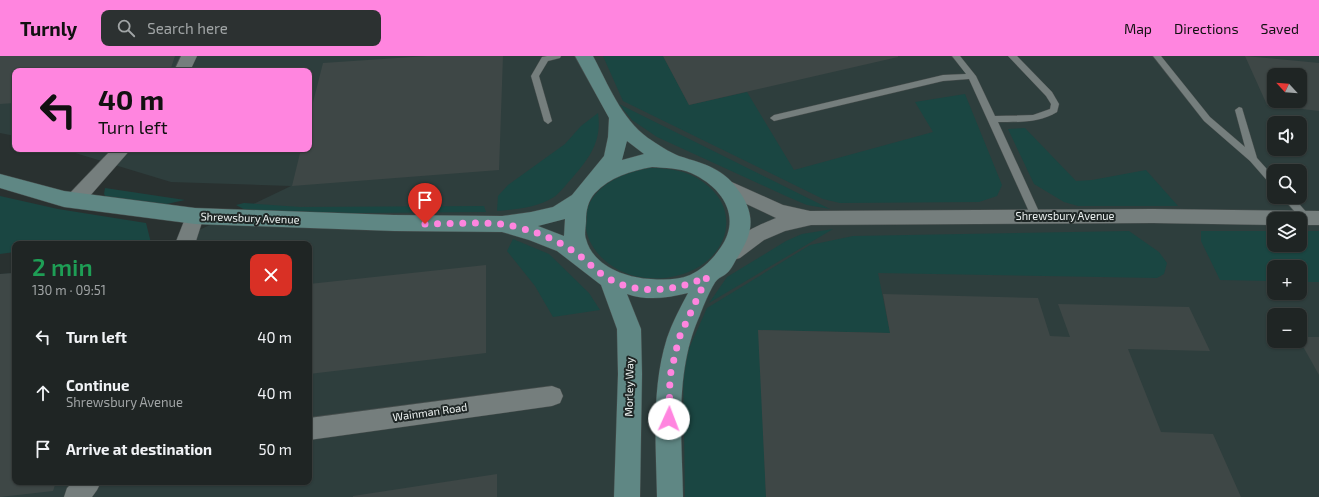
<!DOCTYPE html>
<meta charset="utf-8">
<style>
body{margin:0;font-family:"Exo 2",sans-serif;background:#2c3131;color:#f1f3f6;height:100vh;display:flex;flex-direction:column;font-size:15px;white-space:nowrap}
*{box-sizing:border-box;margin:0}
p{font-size:13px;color:#a1a5a6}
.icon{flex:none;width:22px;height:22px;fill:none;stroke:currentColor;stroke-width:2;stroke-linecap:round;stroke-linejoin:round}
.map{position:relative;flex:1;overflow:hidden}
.side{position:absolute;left:12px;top:185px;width:300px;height:244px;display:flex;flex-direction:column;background:#1f2524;border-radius:8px;box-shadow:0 1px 3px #0004,0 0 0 1px #3c4241}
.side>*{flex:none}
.top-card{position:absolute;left:12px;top:12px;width:300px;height:84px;border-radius:8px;box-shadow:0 1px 3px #0004,0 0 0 1px #3c4241;background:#ff85df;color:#111;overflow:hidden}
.needle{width:26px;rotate:296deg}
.tools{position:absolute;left:1267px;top:12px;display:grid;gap:8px}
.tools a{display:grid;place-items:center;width:40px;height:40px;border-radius:8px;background:#1f2524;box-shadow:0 1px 3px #0004,0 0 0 1px #3c4241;font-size:20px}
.pin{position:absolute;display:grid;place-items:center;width:34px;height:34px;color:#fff;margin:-41px -17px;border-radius:50% 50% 50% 0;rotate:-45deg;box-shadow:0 0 4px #0007}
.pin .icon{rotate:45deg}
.me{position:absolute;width:44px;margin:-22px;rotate:2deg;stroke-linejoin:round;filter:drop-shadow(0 0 3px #0008)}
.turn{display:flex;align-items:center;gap:14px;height:84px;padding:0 20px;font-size:18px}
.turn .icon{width:52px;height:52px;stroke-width:2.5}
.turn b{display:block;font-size:28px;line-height:34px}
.round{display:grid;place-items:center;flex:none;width:42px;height:42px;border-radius:8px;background:#2c3131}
.headline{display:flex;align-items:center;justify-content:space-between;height:68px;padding:0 20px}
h1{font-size:24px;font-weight:600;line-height:30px;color:#1e9e55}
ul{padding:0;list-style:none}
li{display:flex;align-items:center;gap:12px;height:56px;padding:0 20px}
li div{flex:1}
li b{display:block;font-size:15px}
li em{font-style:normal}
header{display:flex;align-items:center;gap:24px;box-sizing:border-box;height:56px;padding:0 20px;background:#ff85df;color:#111}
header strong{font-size:19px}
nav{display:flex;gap:22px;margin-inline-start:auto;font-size:14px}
.search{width:280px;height:36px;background:#2c3131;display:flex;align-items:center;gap:10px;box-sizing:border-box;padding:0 14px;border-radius:8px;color:#a1a5a6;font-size:15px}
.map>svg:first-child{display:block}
.built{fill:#2e3e3d;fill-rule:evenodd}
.green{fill:#1a4642}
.building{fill:#3e4746;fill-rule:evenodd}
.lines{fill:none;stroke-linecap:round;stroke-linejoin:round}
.lane-casing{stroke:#464d4c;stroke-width:1}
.street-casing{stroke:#464d4c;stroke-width:1}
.secondary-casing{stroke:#464d4c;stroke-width:1}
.lane{fill:#757e7d;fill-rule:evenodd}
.street{fill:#757e7d;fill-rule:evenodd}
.secondary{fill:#5f8784;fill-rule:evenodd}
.route{stroke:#ff85df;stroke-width:7;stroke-dasharray:0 12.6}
.labels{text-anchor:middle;stroke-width:4;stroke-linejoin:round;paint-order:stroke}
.street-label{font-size:11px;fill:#edf2f1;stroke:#1f2726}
</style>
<header>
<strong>Turnly</strong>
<div class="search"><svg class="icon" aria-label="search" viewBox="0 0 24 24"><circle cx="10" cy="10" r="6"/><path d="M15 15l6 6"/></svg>Search here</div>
<nav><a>Map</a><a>Directions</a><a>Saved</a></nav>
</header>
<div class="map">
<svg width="1319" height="441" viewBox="0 0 1319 441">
<rect width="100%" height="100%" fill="#293130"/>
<!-- built -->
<path class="built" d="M0,0h1319v441h-1319v-223l15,-1v209h294v-238h-139l121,-58 -120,-4 -109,-33h247v-78h-294v65l-15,-3zM1274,19h26v26h-26zM1274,67h26v26h-26zM1274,115h26v26h-26zM1274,163h26v26h-26zM1274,211h26v26h-26zM1274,259h26v26h-26z"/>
<!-- green -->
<g class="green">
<polygon points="603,0 663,0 689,49 747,36 794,114 933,76 915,46 965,38 1002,129 997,140 979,146 840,147 823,143 623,45"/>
<polygon points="619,48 830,153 807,149 788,141 657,81 632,64"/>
<path d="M598,57c4,28 -8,44 -25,64 -6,6 -12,15 -19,20 -17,11 -38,12 -57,14l1,-15 10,-11 57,-41 16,-18z"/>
<polygon points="1025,72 1076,125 1092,124 1146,114 1178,150 1078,150 1064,146 1034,128 1008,73"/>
<path d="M648,112c19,0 39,2 55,14 41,29 24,78 -20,92 -89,28 -149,-84 -35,-106z"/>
<polygon points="105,132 185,144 162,149 106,141 104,138"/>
<polygon points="0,140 58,153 146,167 151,187 15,188 15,196 0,198"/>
<polygon points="244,147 300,151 484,150 486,156 362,157 249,156 236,149"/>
<polygon points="833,173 709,247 727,221 786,185 802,178"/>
<polygon points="1129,175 1159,196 1167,207 1164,218 1157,222 878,217 890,277 759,274 766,441 685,441 683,306 707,252 810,189 853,180"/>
<polygon points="1201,175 1274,175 1274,189 1300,189 1300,175 1319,175 1319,226 1300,226 1300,211 1274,211 1274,225 1220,224 1201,185"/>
<polygon points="513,183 549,198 589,237 600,254 553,261 535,230 507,195"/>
</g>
<!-- building -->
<g class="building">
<polygon points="0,0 175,0 170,15 15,15 15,47 0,48"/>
<polygon points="427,0 503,0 499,114 292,130 301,93 309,93 309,62 323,7"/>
<polygon points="663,0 898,0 898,1 689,49"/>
<path d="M1245,0l74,7v48l-52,-6zM1274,19h26v26h-26z"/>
<polygon points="486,209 486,297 309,318 309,228"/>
<polygon points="15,217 15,426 56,426 53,435 0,441 0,218"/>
<polygon points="883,238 1038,242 1050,280 1070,281 1058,248 1189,251 1210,295 1128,293 1161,376 1213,378 1241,441 766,441 758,274 890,277"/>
<polygon points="1300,281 1319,281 1319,319 1300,285"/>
<polygon points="497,418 497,441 353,441 353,440"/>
</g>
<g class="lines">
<!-- lane casing -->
<g class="lane-casing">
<g id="lane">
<polygon points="547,0 561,0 560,2 548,5 539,20 552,65 548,68 544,65 531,20 542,1"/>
<path d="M952,0h8l16,20 19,40 38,-1 17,-6 1,-5 -5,-8 -38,-40h9l35,36 7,12 -2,8c-18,11 -38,10 -59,10l43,94 -2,3 -3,1 -5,-4 -62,-137 -26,2 -169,40 -4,-3 4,-3 169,-40 23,-1z"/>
<polygon points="1153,0 1161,0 1210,61 1245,91 1235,54 1239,51 1242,52 1257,102 1274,121 1274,130 1271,129 1250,105 1204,65"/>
<polygon points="1282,141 1293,141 1308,158 1310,161 1308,164 1302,164"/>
</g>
</g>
<!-- street casing -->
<g class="street-casing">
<g id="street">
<polygon points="181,0 197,0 190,15 174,15"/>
<polygon points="112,93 131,93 82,149 75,151 68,149 66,144 68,139"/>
<path d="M725,123l58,26 27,6 343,-2 166,2v14h-19v-6h-26v6l-121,-2 -342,2 -26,6 -21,9 -24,18 -7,2 -7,-2 -3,-6c8,-15 38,-28 53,-34l-57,-27 -3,-5 3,-5z"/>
<polygon points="195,153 202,155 204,160 195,188 175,188 188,155"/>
<polygon points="552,330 560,333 563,340 560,347 552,350 309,384 309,362"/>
<polygon points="73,426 101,426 97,434 92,441 64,441 67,432"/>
</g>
</g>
<!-- secondary casing -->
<g class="secondary-casing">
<path id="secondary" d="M575,0h18c15,28 28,62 55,82 9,6 21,14 31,18 28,9 45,12 62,38 16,25 10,42 -4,64 -3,5 -6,12 -10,15 -3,3 -7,4 -10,7 -5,5 -14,27 -17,35 -26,57 -18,121 -17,182h-26c-1,-53 -6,-108 10,-159 5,-15 13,-30 21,-45 -21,5 -41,8 -61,1l14,35 1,45 -2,123h-26l4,-123 -1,-45 -16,-44 -44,-34 -28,-11 -27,-8 -108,-1 -199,-7 -131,-17 -64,-19v-14l64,17 131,17 199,7 108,1 29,-4 22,-5 19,-12 32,-39 4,-19 1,-19zM627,85l17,13 -22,6zM652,111c13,1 27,1 39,6 31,14 51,43 30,74 -8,12 -18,22 -31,28 -12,5 -26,5 -39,4 -25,-1 -58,-13 -65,-40 -2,-5 0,-13 0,-18 0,-11 2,-20 9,-28 15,-16 36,-22 57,-26zM565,163l-1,17 -26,-10z"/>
</g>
<!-- lane -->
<use href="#lane" class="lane"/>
<!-- street -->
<use href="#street" class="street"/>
<!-- secondary -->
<use href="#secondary" class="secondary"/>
</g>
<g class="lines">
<!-- route -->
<path class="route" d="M425,168c25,0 51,-2 76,0 11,1 23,5 33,8 18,6 35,15 50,27 6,5 10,10 16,14 33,24 73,19 107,4l-28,61 -9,38 -1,43"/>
</g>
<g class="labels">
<!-- street labels -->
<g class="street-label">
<text x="1065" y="164">Shrewsbury Avenue</text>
<text transform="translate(250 162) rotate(2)" y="4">Shrewsbury Avenue</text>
<text transform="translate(629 331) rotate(-89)" y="4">Morley Way</text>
<text transform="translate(430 356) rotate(-8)" y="4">Wainman Road</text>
</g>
</g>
</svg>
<div class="tools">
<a><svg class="needle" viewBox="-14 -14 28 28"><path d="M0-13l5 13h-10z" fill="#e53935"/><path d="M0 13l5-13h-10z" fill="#a1a5a6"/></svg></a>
<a><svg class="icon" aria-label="sound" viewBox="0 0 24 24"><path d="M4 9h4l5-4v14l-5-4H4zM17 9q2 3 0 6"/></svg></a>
<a><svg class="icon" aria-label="search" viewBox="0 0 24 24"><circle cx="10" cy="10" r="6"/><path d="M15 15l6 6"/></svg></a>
<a><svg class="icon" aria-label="layers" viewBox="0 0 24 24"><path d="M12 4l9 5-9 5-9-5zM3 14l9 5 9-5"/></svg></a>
<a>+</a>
<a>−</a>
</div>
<div class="pin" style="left:425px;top:168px;background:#d93025"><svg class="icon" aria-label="arrive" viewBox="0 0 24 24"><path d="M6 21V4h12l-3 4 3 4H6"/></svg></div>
<svg class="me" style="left:669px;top:363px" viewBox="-20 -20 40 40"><circle r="19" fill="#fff"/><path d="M0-13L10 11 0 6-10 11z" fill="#ff85df"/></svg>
<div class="top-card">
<div class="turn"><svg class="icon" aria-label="left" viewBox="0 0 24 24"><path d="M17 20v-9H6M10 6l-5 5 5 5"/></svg><div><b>40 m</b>Turn left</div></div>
</div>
<section class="side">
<div class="headline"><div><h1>2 min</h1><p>130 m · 09:51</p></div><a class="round" style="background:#d93025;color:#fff"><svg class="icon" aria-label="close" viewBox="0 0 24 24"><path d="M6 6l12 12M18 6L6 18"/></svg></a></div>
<ul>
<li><svg class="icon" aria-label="left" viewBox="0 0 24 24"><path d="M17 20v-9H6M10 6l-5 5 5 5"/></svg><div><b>Turn left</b></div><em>40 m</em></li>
<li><svg class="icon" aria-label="ahead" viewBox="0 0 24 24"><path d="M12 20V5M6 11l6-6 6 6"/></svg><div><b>Continue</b><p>Shrewsbury Avenue</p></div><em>40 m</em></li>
<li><svg class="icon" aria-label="arrive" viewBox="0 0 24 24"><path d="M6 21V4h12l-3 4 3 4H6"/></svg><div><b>Arrive at destination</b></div><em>50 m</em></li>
</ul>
</section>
</div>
